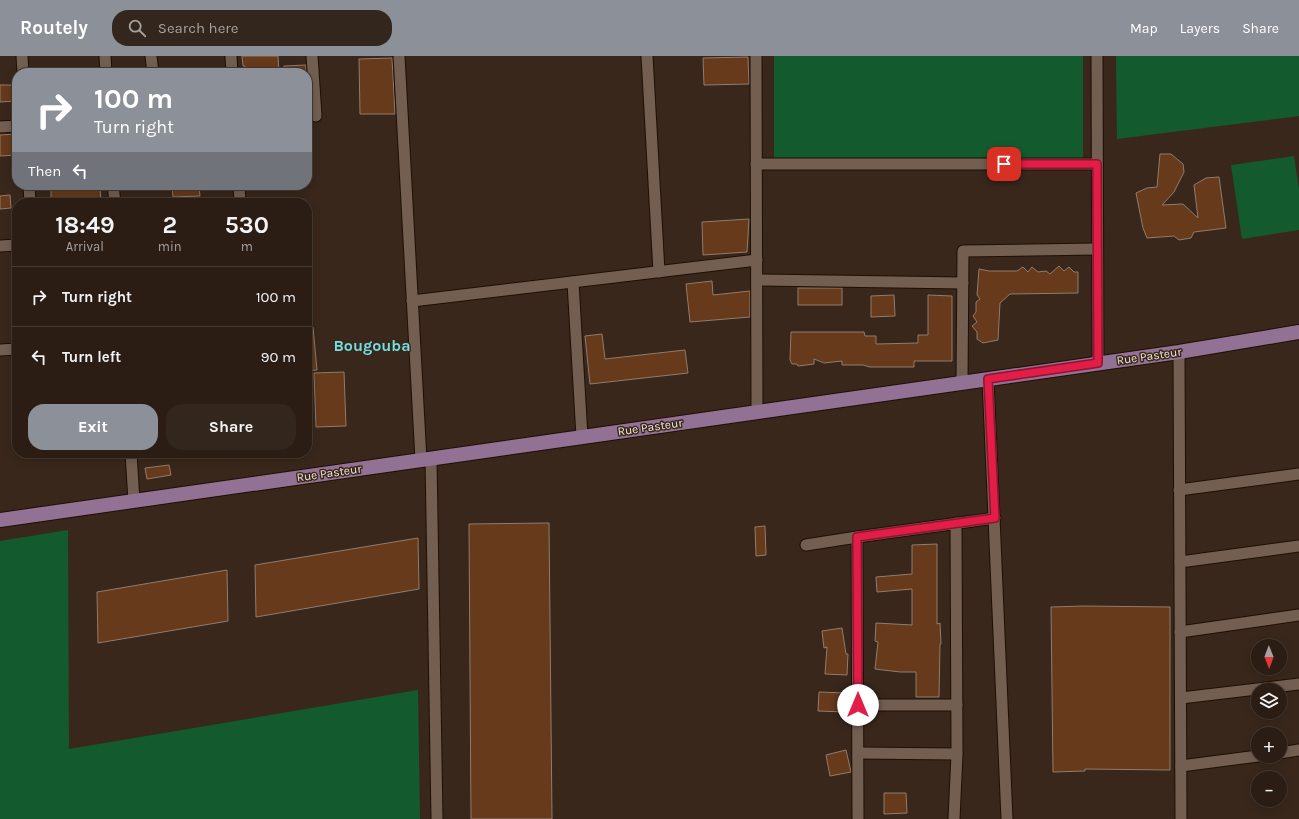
<!DOCTYPE html>
<meta charset="utf-8">
<style>
body{margin:0;font-family:Karla,sans-serif;background:#33261d;color:#f1f3f6;height:100vh;display:flex;flex-direction:column;font-size:15px;white-space:nowrap}
*{box-sizing:border-box;margin:0}
p{font-size:13px;color:#a6a2a0}
.icon{flex:none;width:22px;height:22px;fill:none;stroke:currentColor;stroke-width:2;stroke-linecap:round;stroke-linejoin:round}
.map{position:relative;flex:1;overflow:hidden}
.side{position:absolute;left:12px;top:142px;width:300px;height:260px;display:flex;flex-direction:column;background:#2b1d14;border-radius:16px;box-shadow:0 2px 10px #0003,0 0 0 1px #473b34}
.side>*{flex:none}
.hud{position:absolute;left:12px;top:12px;width:300px;height:122px;border-radius:16px;box-shadow:0 2px 10px #0003,0 0 0 1px #473b34;background:#8c9099;color:#fff;overflow:hidden}
.needle{width:26px;rotate:179deg}
.tools{position:absolute;left:1251px;top:583px;display:grid;gap:8px}
.tools a{display:grid;place-items:center;width:36px;height:36px;border-radius:50%;background:#2b1d14;box-shadow:0 2px 10px #0003,0 0 0 1px #473b34;font-size:20px}
.pin{position:absolute;display:grid;place-items:center;width:34px;height:34px;color:#fff;margin:-17px;border-radius:8px;box-shadow:0 2px 6px #0006}
.me{position:absolute;width:44px;margin:-22px;rotate:0deg;stroke-linejoin:round;filter:drop-shadow(0 0 3px #0008)}
.turn{display:flex;align-items:center;gap:14px;height:84px;padding:0 16px;font-size:18px}
.turn .icon{width:52px;height:52px;stroke-width:2.5}
.turn b{display:block;font-size:28px;line-height:34px}
.then{display:flex;align-items:center;height:38px;padding:0 16px;background:#0003;gap:8px;font-size:15px}
.eta{display:flex;justify-content:space-evenly;align-items:center;height:68px;text-align:center}
.eta b{font-size:24px;font-weight:700;line-height:28px}
.cta{display:flex;gap:8px;margin-top:auto;padding:8px 16px}
.cta a{flex:1;height:46px;border-radius:16px;background:#8c9099;color:#fff;font-size:16px;font-weight:700;line-height:46px;text-align:center}
.cta a+a{background:#33261d;color:#f1f3f6}
ul{padding:0;list-style:none}
li{display:flex;align-items:center;gap:12px;height:60px;padding:0 16px;border-top:1px solid #473b34}
li div{flex:1}
li b{display:block;font-size:15px}
li em{font-style:normal}
header{display:flex;align-items:center;gap:24px;box-sizing:border-box;height:56px;padding:0 20px;background:#8c9099;color:#fff}
header strong{font-size:19px}
nav{display:flex;gap:22px;margin-inline-start:auto;font-size:14px}
.search{width:280px;height:36px;background:#33261d;display:flex;align-items:center;gap:10px;box-sizing:border-box;padding:0 14px;border-radius:16px;color:#a6a2a0;font-size:15px}
.map>svg:first-child{display:block}
.green{fill:#135b2f}
.building{fill:#663a1a;stroke:#917c6e}
.lines{fill:none;stroke-linecap:round;stroke-linejoin:round}
.minor-casing{stroke:#1f0f05;stroke-width:13}
.major-casing{stroke:#1f0f05;stroke-width:16}
.minor{stroke:#735f52;stroke-width:11}
.major{stroke:#927294;stroke-width:14}
.route-casing{stroke:#92132f;stroke-width:10}
.route{stroke:#e11d48;stroke-width:7}
.labels{text-anchor:middle;stroke-width:3;stroke-linejoin:round;paint-order:stroke}
.street-label{font-size:12px;fill:#f3e7df;stroke:#39271b}
.district-label{font-size:16px;font-weight:bold;fill:#72dee0;stroke:#39271b}
</style>
<header>
<strong>Routely</strong>
<div class="search"><svg class="icon" aria-label="search" viewBox="0 0 24 24"><circle cx="10" cy="10" r="6"/><path d="M15 15l6 6"/></svg>Search here</div>
<nav><a>Map</a><a>Layers</a><a>Share</a></nav>
</header>
<div class="map">
<svg width="1299" height="763" viewBox="0 0 1299 763">
<rect width="100%" height="100%" fill="#39271b"/>
<!-- green -->
<g class="green">
<rect x="774" y="0" width="309" height="102"/>
<polygon points="1116,0 1299,0 1299,60 1117,83"/>
<polygon points="1294,100 1299,133 1299,174 1242,183 1231,109"/>
<polygon points="68,474 69,693 418,634 420,763 0,763 0,485"/>
</g>
<!-- building -->
<g class="building">
<polygon points="242,0 278,0 279,17 245,17 245,10 243,10"/>
<polygon points="748,1 749,28 704,29 703,2"/>
<polygon points="392,2 395,58 360,58 359,3"/>
<polygon points="306,9 306,17 284,17 284,10"/>
<polygon points="0,29 17,29 17,45 0,46"/>
<polygon points="16,78 17,99 0,100 0,79"/>
<polygon points="1160,98 1171,98 1183,108 1184,116 1174,136 1162,149 1183,148 1198,162 1194,129 1206,122 1219,121 1226,172 1194,176 1191,182 1179,184 1174,180 1147,182 1143,172 1136,137 1147,132 1157,131"/>
<polygon points="51,129 100,129 101,147 51,147"/>
<polygon points="172,129 199,129 200,140 173,141"/>
<polygon points="10,139 11,152 0,153 0,140"/>
<polygon points="749,163 747,196 703,199 702,166"/>
<polygon points="1059,210 1064,215 1069,211 1074,216 1078,216 1078,237 1010,238 1000,247 998,284 983,287 977,283 977,276 972,270 977,266 973,260 976,256 976,246 980,243 977,239 979,213 989,215 1017,215 1023,211 1028,216 1032,211 1038,216 1046,215 1050,218"/>
<polygon points="712,225 713,239 750,235 750,261 690,266 686,228"/>
<rect x="798" y="232" width="44" height="17"/>
<polygon points="894,239 895,260 871,261 871,240"/>
<polygon points="928,239 952,240 952,305 914,305 914,311 870,311 863,309 842,309 842,305 824,307 814,303 814,308 798,310 797,308 792,308 790,304 791,276 864,276 865,280 876,280 876,288 918,287 918,279 928,279"/>
<polygon points="307,271 313,271 317,314 307,315"/>
<polygon points="602,278 605,303 685,294 688,317 590,328 585,280"/>
<polygon points="344,316 346,370 316,371 314,317"/>
<polygon points="169,409 171,419 147,423 145,412"/>
<polygon points="549,467 552,763 471,763 469,468"/>
<polygon points="765,470 766,499 756,500 755,471"/>
<polygon points="418,482 419,533 256,561 255,509"/>
<polygon points="937,488 937,568 940,567 941,588 940,588 939,641 916,641 916,616 900,616 875,613 878,586 875,585 876,567 912,569 912,533 877,536 876,521 912,518 912,489"/>
<polygon points="227,514 228,565 98,587 97,536"/>
<polygon points="1083,550 1170,551 1170,714 1085,713 1085,715 1053,716 1051,551"/>
<polygon points="842,572 846,598 848,598 847,619 825,618 827,591 824,592 822,575"/>
<polygon points="819,636 846,637 845,656 818,655"/>
<polygon points="846,694 851,716 830,720 826,699"/>
<polygon points="884,737 906,737 907,757 884,758"/>
</g>
<g class="lines">
<!-- minor casing -->
<g class="minor-casing">
<g id="minor">
<polyline points="22,0 23,17"/>
<polyline points="105,0 106,17"/>
<polyline points="151,0 153,17"/>
<polyline points="231,0 232,17"/>
<polyline points="312,0 316,60"/>
<polyline points="399,0 421,404"/>
<polyline points="647,0 659,216"/>
<polyline points="756,0 757,356"/>
<polyline points="1097,0 1098,307"/>
<polyline points="0,71 17,70"/>
<polyline points="756,108 1097,108"/>
<polyline points="29,129 30,147"/>
<polyline points="113,129 115,147"/>
<polyline points="239,129 240,147"/>
<polyline points="0,190 17,189"/>
<polyline points="757,224 963,227"/>
<polyline points="573,226 582,381"/>
<polyline points="412,245 757,204"/>
<polyline points="0,294 17,293"/>
<polyline points="1179,296 1181,763"/>
<polyline points="988,323 1007,763"/>
<polyline points="962,327 963,195 1097,193"/>
<polyline points="131,397 134,445"/>
<polyline points="431,402 437,763"/>
<polyline points="1179,434 1299,418"/>
<polyline points="857,481 858,763"/>
<polyline points="806,489 857,481 995,462"/>
<polyline points="1180,506 1299,490"/>
<polyline points="1180,576 1299,559"/>
<polyline points="1181,642 1299,628"/>
<polyline points="858,649 957,649"/>
<polyline points="858,697 957,698"/>
<polyline points="1280,697 1299,694"/>
<polyline points="1181,710 1258,700"/>
<polyline points="954,763 957,698 956,467"/>
</g>
</g>
<!-- major casing -->
<g class="major-casing">
<polyline id="major" points="0,464 1179,296 1299,276"/>
</g>
<!-- minor -->
<use href="#minor" class="minor"/>
<!-- major -->
<use href="#major" class="major"/>
</g>
<g class="lines">
<!-- route casing -->
<g class="route-casing">
<polyline id="route" points="858,649 857,481 995,462 988,323 1098,307 1097,108 1004,108"/>
</g>
<!-- route -->
<use href="#route" class="route"/>
</g>
<g class="labels">
<!-- street labels -->
<g class="street-label">
<text transform="translate(1149 300) rotate(-8)" y="4">Rue Pasteur</text>
<text transform="translate(650 371) rotate(-8)" y="4">Rue Pasteur</text>
<text transform="translate(329 417) rotate(-8)" y="4">Rue Pasteur</text>
</g>
<!-- district labels -->
<g class="district-label">
<text x="372" y="295">Bougouba</text>
</g>
</g>
</svg>
<div class="tools">
<a><svg class="needle" viewBox="-14 -14 28 28"><path d="M0-13l5 13h-10z" fill="#e53935"/><path d="M0 13l5-13h-10z" fill="#a6a2a0"/></svg></a>
<a><svg class="icon" aria-label="layers" viewBox="0 0 24 24"><path d="M12 4l9 5-9 5-9-5zM3 14l9 5 9-5"/></svg></a>
<a>+</a>
<a>−</a>
</div>
<div class="pin" style="left:1004px;top:108px;background:#d93025"><svg class="icon" aria-label="arrive" viewBox="0 0 24 24"><path d="M6 21V4h12l-3 4 3 4H6"/></svg></div>
<svg class="me" style="left:858px;top:649px" viewBox="-20 -20 40 40"><circle r="19" fill="#fff"/><path d="M0-13L10 11 0 6-10 11z" fill="#e11d48"/></svg>
<div class="hud">
<div class="turn"><svg class="icon" aria-label="right" viewBox="0 0 24 24"><path d="M7 20v-9h11M14 6l5 5-5 5"/></svg><div><b>100 m</b>Turn right</div></div>
<div class="then">Then<svg class="icon" aria-label="left" viewBox="0 0 24 24"><path d="M17 20v-9H6M10 6l-5 5 5 5"/></svg></div>
</div>
<section class="side">
<div class="eta">
<div><b>18:49</b><p>Arrival</p></div>
<div><b>2</b><p>min</p></div>
<div><b>530</b><p>m</p></div>
</div>
<ul>
<li><svg class="icon" aria-label="right" viewBox="0 0 24 24"><path d="M7 20v-9h11M14 6l5 5-5 5"/></svg><div><b>Turn right</b></div><em>100 m</em></li>
<li><svg class="icon" aria-label="left" viewBox="0 0 24 24"><path d="M17 20v-9H6M10 6l-5 5 5 5"/></svg><div><b>Turn left</b></div><em>90 m</em></li>
</ul>
<div class="cta"><a>Exit</a><a>Share</a></div>
</section>
</div>
